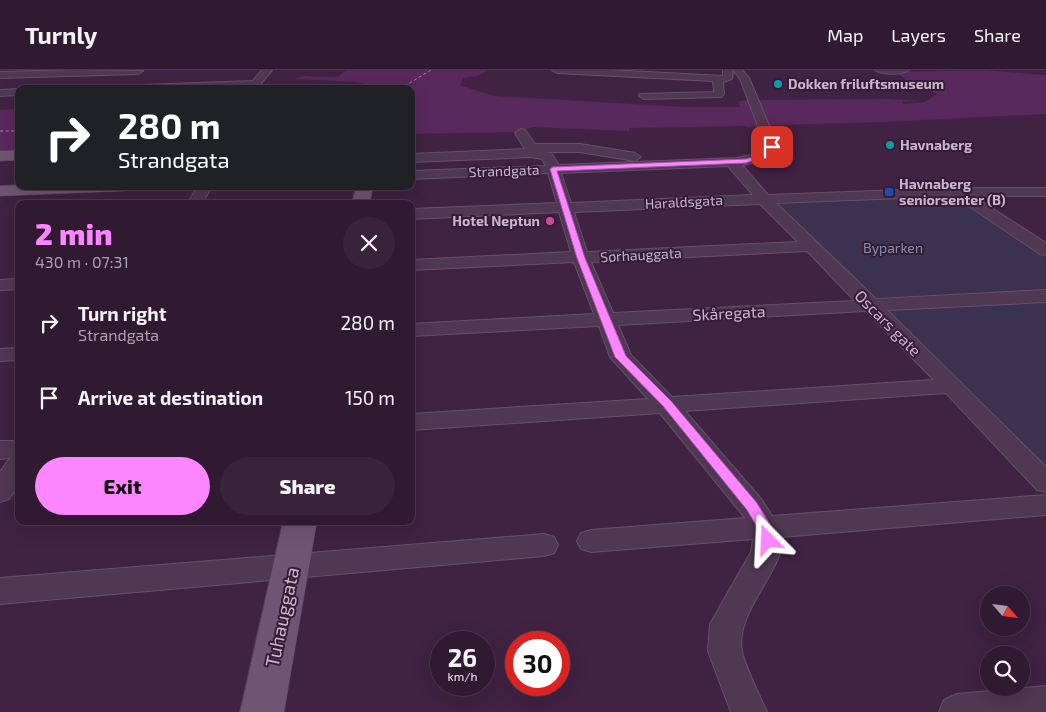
<!DOCTYPE html>
<meta charset="utf-8">
<style>
body{margin:0;font-family:"Exo 2",sans-serif;background:#38233a;color:#f1f3f6;height:100vh;display:flex;flex-direction:column;font-size:19px;white-space:nowrap}
*{box-sizing:border-box;margin:0}
p{font-size:16px;color:#a8a1ac}
.icon{flex:none;width:28px;height:28px;fill:none;stroke:currentColor;stroke-width:2;stroke-linecap:round;stroke-linejoin:round}
.map{position:relative;flex:1;overflow:hidden}
.details{position:absolute;left:15px;top:130px;width:400px;height:325px;display:flex;flex-direction:column;background:#301a32;border-radius:10px;box-shadow:0 5px 20px #0002,0 0 0 1px #4b384d}
.details>*{flex:none}
.hud{position:absolute;left:15px;top:15px;width:400px;height:105px;border-radius:10px;box-shadow:0 5px 20px #0002,0 0 0 1px #4b384d;background:#202124;color:#fff;overflow:hidden}
.needle{width:32px;rotate:118deg}
.buttons{position:absolute;left:980px;top:516px;display:grid;gap:10px}
.buttons a{display:grid;place-items:center;width:50px;height:50px;border-radius:50%;background:#301a32;box-shadow:0 5px 20px #0002,0 0 0 1px #4b384d;font-size:25px}
.speed{position:absolute;left:430px;top:561px;display:flex;gap:10px;font-size:25px;font-weight:700;text-align:center}
.speed>*{display:grid;place-content:center;width:65px;height:65px;border-radius:50%;background:#301a32;box-shadow:0 5px 20px #0002,0 0 0 1px #4b384d;line-height:1}
.speed small{font-size:12px;font-weight:400}
.speed .limit{border:8px solid #d22;background:#fff;color:#111}
.pin{position:absolute;display:grid;place-items:center;width:42px;height:42px;color:#fff;margin:-21px;border-radius:10px;box-shadow:0 2px 8px #0006}
.me{position:absolute;width:55px;margin:-28px;rotate:339deg;stroke-linejoin:round;filter:drop-shadow(0 0 4px #0008)}
.turn{display:flex;align-items:center;gap:18px;height:105px;padding:0 20px;font-size:22px}
.turn .icon{width:65px;height:65px;stroke-width:2.5}
.turn b{display:block;font-size:35px;line-height:42px}
.round{display:grid;place-items:center;flex:none;width:52px;height:52px;border-radius:26px;background:#38233a}
.headline{display:flex;align-items:center;justify-content:space-between;height:85px;padding:0 20px}
h1{font-size:30px;font-weight:800;line-height:38px;color:#fc86ff}
.primary-button{display:flex;gap:10px;margin-top:auto;padding:10px 20px}
.primary-button a{flex:1;height:58px;border-radius:30px;background:#fc86ff;color:#111;font-size:20px;font-weight:800;line-height:58px;text-align:center}
.primary-button a+a{background:#38233a;color:#f1f3f6}
ul{padding:0;list-style:none}
li{display:flex;align-items:center;gap:15px;height:75px;padding:0 20px}
li div{flex:1}
li b{display:block;font-size:19px}
li em{font-style:normal}
header{display:flex;align-items:center;gap:30px;box-sizing:border-box;height:70px;padding:0 25px;background:#301a32;border-bottom:1px solid #4b384d}
header strong{font-size:24px}
nav{display:flex;gap:28px;margin-inline-start:auto;font-size:18px}
.map>svg:first-child{display:block}
.green{fill:#3a3250}
.water{fill:#59285c}
.lines{fill:none;stroke-linecap:round;stroke-linejoin:round}
.ferry{stroke:#b278b7;stroke-width:1;stroke-dasharray:3 2.5;stroke-linecap:butt}
.minor-casing{stroke:#684f69;stroke-width:2}
.major-casing{stroke:#563e58;stroke-width:1}
.minor{fill:#503752;fill-rule:evenodd}
.major{fill:#705572;fill-rule:evenodd}
.route{fill:#fc86ff;stroke:#a457a6}
.culture-dot{fill:#0f9aa8;stroke:#361c37;stroke-width:2}
.transit-dot{fill:#1a4fb4;stroke:#361c37;stroke-width:2}
.hotel-dot{fill:#d1479c;stroke:#361c37;stroke-width:2}
.labels{text-anchor:middle;stroke-width:4;stroke-linejoin:round;paint-order:stroke}
.far-poi-label{font-size:14px;font-weight:bold;fill:#ccb4cc;stroke:#361c37;text-anchor:start}
.far-street-label{font-size:14px;fill:#ccb4cc;stroke:#361c37}
.far-park-label{font-size:14px;fill:#7f92ae;stroke:#361c37}
.street-label{font-size:16px;fill:#ccb4cc;stroke:#361c37}
.near-street-label{font-size:19px;fill:#ccb4cc;stroke:#361c37}
</style>
<header>
<strong>Turnly</strong>
<nav><a>Map</a><a>Layers</a><a>Share</a></nav>
</header>
<div class="map">
<svg width="1046" height="642" viewBox="0 0 1046 642">
<rect width="100%" height="100%" fill="#402242"/>
<!-- green -->
<g class="green">
<polygon points="953,126 1046,188 1046,220 872,228 775,132"/>
<polygon points="1046,226 1046,413 869,234"/>
</g>
<!-- water -->
<g class="water">
<polygon points="346,0 490,0 477,6 463,8 460,15 494,26 684,37 740,37 738,31 747,30 888,29 920,31 902,32 904,34 925,32 937,24 910,12 895,2 981,0 1046,5 1046,44 882,52 779,55 747,57 746,56 629,58 629,61 533,57 516,62 411,64 411,19 358,19 368,15 357,12 294,9 304,6 338,7"/>
<polygon points="19,39 19,79 0,80 0,40"/>
</g>
<g class="lines">
<!-- ferry -->
<g class="ferry">
<polyline points="400,19 431,0"/>
<polyline points="0,61 19,61"/>
</g>
<!-- minor casing -->
<g class="minor-casing">
<g id="minor">
<polygon points="76,0 143,1 138,4 0,8 0,2"/>
<polygon points="262,0 272,0 259,16 256,17 109,19 114,16 253,11"/>
<path d="M552,0h57l114,6v-6h19l7,8 29,69c-9,13 -21,16 -36,18l26,30 189,-7h89v8h-73l73,47v12l-6,-1 -86,-58 -178,7 100,96 170,-9v12l-159,8 159,157v25l-9,-2 -91,-97 -261,18 77,89 10,16 274,-21v20l-265,22c7,29 -47,74 -39,114 3,16 18,45 25,61h-36l-23,-61 2,-27 41,-72 2,-13 -162,13 -10,-3 -4,-8 4,-8 10,-3 154,-12 -85,-105 -249,17v-16l237,-15 -38,-42 -11,-31 -188,10v-12l183,-10 -20,-52 -163,8v-10l160,-8 -12,-40 -148,7v-10l146,-6 -9,-30 -137,6v-8l135,-5 -4,-7 -11,-2 -120,5v-8l114,-5 -10,-16 6,-4 4,1 10,14h45l55,9 6,4 -6,4 -55,-9h-36l7,1 8,12 178,-7 18,-4 11,-7 -26,-68 -7,-9 -1,9 -9,3 1,12 -3,3 -77,2 -5,-3 1,-2 74,-2 -1,-11 -156,-8zM728,96l25,29 -182,8 -10,-30zM760,134l38,38 -211,10 -13,-40zM807,181l48,50 -242,12 -22,-51zM866,241l68,69 -262,17 -41,-42 -13,-30z"/>
<path d="M875,0h34c-7,5 -27,5 -34,0z"/>
<polygon points="19,19 19,25 0,26 0,20"/>
<polygon points="198,116 212,116 202,134 187,134"/>
<polygon points="19,209 19,219 0,220 0,210"/>
<polygon points="19,278 19,290 0,291 0,279"/>
<polygon points="0,371 19,371 19,415 9,429 0,432 0,402 10,388 0,389"/>
<polygon points="544,464 554,467 558,475 554,483 544,486 0,534 0,508"/>
<polygon points="1046,616 1046,642 939,642 944,630 957,624"/>
</g>
</g>
<!-- major casing -->
<g class="major-casing">
<g id="major">
<polygon points="19,80 19,90 0,91 0,81"/>
<polygon points="19,115 19,116 131,116 129,120 123,121 0,126 0,116"/>
<polygon points="356,116 373,116 370,134 352,134"/>
<polygon points="283,451 317,451 284,642 240,642"/>
</g>
</g>
<!-- minor -->
<use href="#minor" class="minor"/>
<!-- major -->
<use href="#major" class="major"/>
</g>
<!-- route -->
<polygon class="route" points="770,76 776,77 766,86 746,93 557,101 585,188 626,286 671,331 757,433 771,456 775,470 773,474 768,476 762,474 757,457 747,440 663,336 615,287 577,188 550,99 553,97 746,89 762,84"/>
<!-- markers -->
<g class="culture-dot">
<circle cx="778" cy="14" r="5"/>
<circle cx="890" cy="75" r="5"/>
</g>
<rect class="transit-dot" x="884" y="117" width="10" height="10" rx="2.5"/>
<circle class="hotel-dot" cx="550" cy="151" r="5"/>
<g class="labels">
<!-- far-poi labels -->
<g class="far-poi-label">
<text x="788" y="19">Dokken friluftsmuseum</text>
<text x="900" y="80">Havnaberg</text>
<text x="899" y="119">Havnaberg<tspan x="899" dy="16">seniorsenter (B)</tspan></text>
<text x="540" y="156" text-anchor="end">Hotel Neptun</text>
</g>
<!-- far-street labels -->
<g class="far-street-label">
<text transform="translate(504 101) rotate(-2)" y="5">Strandgata</text>
<text transform="translate(684 132) rotate(-3)" y="5">Haraldsgata</text>
<text transform="translate(641 185) rotate(-3)" y="5">Sørhauggata</text>
</g>
<!-- far-park labels -->
<g class="far-park-label">
<text x="893" y="183">Byparken</text>
</g>
<!-- street labels -->
<g class="street-label">
<text transform="translate(729 243) rotate(-3)" y="6">Skåregata</text>
<text transform="translate(888 253) rotate(45)" y="6">Oscars gate</text>
</g>
<!-- near-street labels -->
<g class="near-street-label">
<text transform="translate(282 547) rotate(-78)" y="7">Tuhauggata</text>
</g>
</g>
</svg>
<div class="buttons">
<a><svg class="needle" viewBox="-14 -14 28 28"><path d="M0-13l5 13h-10z" fill="#e53935"/><path d="M0 13l5-13h-10z" fill="#a8a1ac"/></svg></a>
<a><svg class="icon" aria-label="search" viewBox="0 0 24 24"><circle cx="10" cy="10" r="6"/><path d="M15 15l6 6"/></svg></a>
</div>
<div class="speed"><div>26<small>km/h</small></div><div class="limit">30</div></div>
<div class="pin" style="left:772px;top:77px;background:#d93025"><svg class="icon" aria-label="arrive" viewBox="0 0 24 24"><path d="M6 21V4h12l-3 4 3 4H6"/></svg></div>
<svg class="me" style="left:768px;top:470px" viewBox="-20 -20 40 40"><path d="M0-17L14 15 0 8-14 15z" fill="#fc86ff" stroke="#fff" stroke-width="4"/></svg>
<div class="hud">
<div class="turn"><svg class="icon" aria-label="right" viewBox="0 0 24 24"><path d="M7 20v-9h11M14 6l5 5-5 5"/></svg><div><b>280 m</b>Strandgata</div></div>
</div>
<section class="details">
<div class="headline"><div><h1>2 min</h1><p>430 m · 07:31</p></div><a class="round"><svg class="icon" aria-label="close" viewBox="0 0 24 24"><path d="M6 6l12 12M18 6L6 18"/></svg></a></div>
<ul>
<li><svg class="icon" aria-label="right" viewBox="0 0 24 24"><path d="M7 20v-9h11M14 6l5 5-5 5"/></svg><div><b>Turn right</b><p>Strandgata</p></div><em>280 m</em></li>
<li><svg class="icon" aria-label="arrive" viewBox="0 0 24 24"><path d="M6 21V4h12l-3 4 3 4H6"/></svg><div><b>Arrive at destination</b></div><em>150 m</em></li>
</ul>
<div class="primary-button"><a>Exit</a><a>Share</a></div>
</section>
</div>
